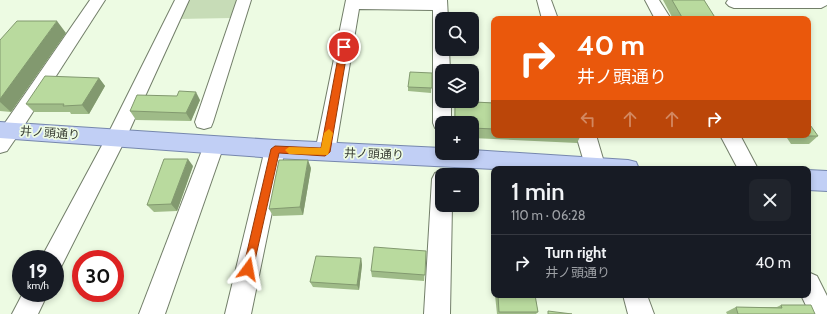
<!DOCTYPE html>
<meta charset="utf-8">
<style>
body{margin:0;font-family:Cabin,"Noto Sans JP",sans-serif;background:#20242c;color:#f1f3f6;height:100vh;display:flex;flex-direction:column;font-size:15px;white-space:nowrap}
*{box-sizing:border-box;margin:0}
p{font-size:13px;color:#9ea1a6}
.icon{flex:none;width:22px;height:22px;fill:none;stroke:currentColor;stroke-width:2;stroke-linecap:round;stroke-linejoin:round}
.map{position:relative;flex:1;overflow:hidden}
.panel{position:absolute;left:491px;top:166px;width:320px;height:132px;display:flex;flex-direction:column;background:#171b24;border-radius:8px;box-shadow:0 2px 6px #0003}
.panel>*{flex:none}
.top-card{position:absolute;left:491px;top:16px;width:320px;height:122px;border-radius:8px;box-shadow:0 2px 6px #0003;background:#ea580c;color:#fff;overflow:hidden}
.tools{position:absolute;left:435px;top:12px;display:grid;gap:8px}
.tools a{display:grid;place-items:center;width:44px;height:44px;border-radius:8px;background:#171b24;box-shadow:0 2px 6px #0003;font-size:20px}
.speed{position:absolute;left:12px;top:250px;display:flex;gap:8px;font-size:20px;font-weight:700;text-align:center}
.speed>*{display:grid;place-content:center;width:52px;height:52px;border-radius:50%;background:#171b24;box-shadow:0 2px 6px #0003;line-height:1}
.speed small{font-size:10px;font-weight:400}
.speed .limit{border:6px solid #d22;background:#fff;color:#111}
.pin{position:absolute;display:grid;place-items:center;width:34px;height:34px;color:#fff;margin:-17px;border:2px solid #fff;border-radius:50%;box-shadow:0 1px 4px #0007}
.me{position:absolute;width:44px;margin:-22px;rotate:13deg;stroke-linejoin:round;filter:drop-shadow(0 0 3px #0008)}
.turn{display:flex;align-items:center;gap:14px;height:84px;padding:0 20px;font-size:18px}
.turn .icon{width:52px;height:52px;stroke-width:2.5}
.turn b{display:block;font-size:28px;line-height:34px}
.lanes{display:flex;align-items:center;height:38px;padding:0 20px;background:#0003;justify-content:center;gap:20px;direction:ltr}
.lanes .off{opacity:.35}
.round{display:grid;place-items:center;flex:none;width:42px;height:42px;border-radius:8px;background:#20242c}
.head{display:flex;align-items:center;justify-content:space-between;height:68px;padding:0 20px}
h1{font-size:24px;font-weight:600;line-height:30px}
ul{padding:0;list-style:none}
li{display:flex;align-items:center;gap:12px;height:56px;padding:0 20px;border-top:1px solid #363941}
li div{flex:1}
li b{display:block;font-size:15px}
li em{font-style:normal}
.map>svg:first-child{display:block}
.green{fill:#c7dcb7}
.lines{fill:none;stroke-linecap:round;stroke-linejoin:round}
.minor-casing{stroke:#727e69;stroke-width:2}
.major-casing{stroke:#7687ad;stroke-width:2}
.minor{fill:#fff;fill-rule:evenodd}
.major{fill:#c1cff5;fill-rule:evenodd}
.wall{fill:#9fbb88}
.shaded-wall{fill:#82996f}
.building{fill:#b9da9e;stroke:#82996f}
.route{fill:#ea580c;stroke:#983908}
.slow{fill:#f59e0b}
.labels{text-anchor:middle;stroke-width:3.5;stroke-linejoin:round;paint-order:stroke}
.street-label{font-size:12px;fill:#373c33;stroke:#edfbe3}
</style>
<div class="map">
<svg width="827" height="314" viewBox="0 0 827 314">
<rect width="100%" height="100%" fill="#edfbe3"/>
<!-- green -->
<polygon class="green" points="186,0 238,0 232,18 177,19"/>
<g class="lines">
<!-- minor casing -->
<g class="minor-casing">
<g id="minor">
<polygon points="90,0 105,0 18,135 7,151 0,153 0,130"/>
<polygon points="175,0 189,0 126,138 61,267 55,269 55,259 41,259 45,251 107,136"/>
<polygon points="237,0 251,0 213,122 211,127 204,129 197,127 195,122"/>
<polygon points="346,0 447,0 448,19 442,19 442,49 449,49 450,71 442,71 442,101 451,101 451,123 442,123 442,130 435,128 433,123 433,10 359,9 335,152 332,158 325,160 318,158 315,152"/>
<polygon points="537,0 551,0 558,19 542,19"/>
<polygon points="645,0 659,0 671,19 655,19"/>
<polygon points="728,0 827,0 827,5 821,8 734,8 729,6 726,3"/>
<polygon points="576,135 596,135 606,169 586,169"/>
<polygon points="720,135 740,135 758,169 738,169"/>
<polygon points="214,137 221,139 224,145 165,314 139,314 204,145 207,139"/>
<polygon points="275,141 282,143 285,149 251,314 225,314 265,149 268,143"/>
<polygon points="442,170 449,173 450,175 442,175 442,205 452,205 450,314 424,314 432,179 435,173"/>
<polygon points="808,272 817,276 827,296 827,314 810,314 801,295 808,295"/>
<polygon points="23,293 48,293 38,314 12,314"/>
<polygon points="623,295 647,295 654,314 628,314"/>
</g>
</g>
<!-- major casing -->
<g class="major-casing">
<g id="major">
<polygon points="0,122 275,140 442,148 442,153 472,153 472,150 628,160 636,162 639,169 494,169 275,158 0,138"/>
<polygon points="808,170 827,171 827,191 808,190"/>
</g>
</g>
<!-- minor -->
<use href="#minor" class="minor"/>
<!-- major -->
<use href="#major" class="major"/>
</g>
<!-- wall -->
<g class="wall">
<polygon points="663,0 704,0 716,19 673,19"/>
<polygon points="66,33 11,112 0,111 0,40"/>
<polygon points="432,73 431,93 408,91 408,87"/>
<polygon points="99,78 105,86 89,114 71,114 70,112 34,112 26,104"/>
<polygon points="177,96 200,100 191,121 136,120 130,111"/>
<polygon points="455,101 494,103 494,135 581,135 577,143 472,138 472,123 454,123"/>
<polygon points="785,135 808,135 818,136 809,144 791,144"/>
<polygon points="193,166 177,211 154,212 147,205"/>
<polygon points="311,168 303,215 273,216 269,209"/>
<polygon points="426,251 424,281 372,277 371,271"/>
<polygon points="361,258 362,265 359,290 313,287 310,282"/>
<polygon points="495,295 535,295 538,312 536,314 497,314"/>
<polygon points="648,295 679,295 677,296 649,296"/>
<polygon points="781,305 815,314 727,314 726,312 736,307 777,307"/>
</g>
<!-- shaded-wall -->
<g class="shaded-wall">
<polygon points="57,21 66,33 11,112 0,102 0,99"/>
<polygon points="99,78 105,86 89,114 82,105"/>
<polygon points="196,92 200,100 191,121 186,113"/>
<polygon points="188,159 193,166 177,211 171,204"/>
<polygon points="308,160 311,168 303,215 300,207"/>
<polygon points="361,258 362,265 359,290 357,285"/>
</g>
<!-- building -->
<g class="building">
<polygon points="672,0 704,0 716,19 683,19"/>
<polygon points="17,21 57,21 0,99 0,40"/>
<polygon points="410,72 432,73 432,88 408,87"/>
<polygon points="45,76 99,78 82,105 63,106 64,104 26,104"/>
<polygon points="179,91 196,92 186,113 130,111 137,95 177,96"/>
<polygon points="455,101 494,103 494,129 472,128 472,123 455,123"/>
<polygon points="808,122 818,136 799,136 798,135 808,135"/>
<polygon points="164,159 188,159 171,204 147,205"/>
<polygon points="279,160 308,160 300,207 269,209"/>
<polygon points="374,247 426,251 425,275 371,271"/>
<polygon points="316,256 361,258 357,285 310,282"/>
<polygon points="498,295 535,295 538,312 499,312"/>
<polygon points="781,305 811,305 815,314 738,314 736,307 782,308"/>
<polygon points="548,311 572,314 548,314"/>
</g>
<!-- route -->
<polygon class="route" points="344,45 348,47 330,152 325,156 279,153 253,269 252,272 248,274 244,272 243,269 271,149 275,146 321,148 340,47"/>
<!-- slow -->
<polygon class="slow" points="329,129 333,133 328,155 289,154 285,150 289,147 321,148 324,133"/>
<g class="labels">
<!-- street labels -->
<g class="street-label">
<text transform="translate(50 133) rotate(4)" y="4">井ノ頭通り</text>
<text transform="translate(374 154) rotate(2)" y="4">井ノ頭通り</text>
</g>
</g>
</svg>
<div class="tools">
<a><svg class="icon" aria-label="search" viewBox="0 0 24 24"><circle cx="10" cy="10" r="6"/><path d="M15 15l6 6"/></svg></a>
<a><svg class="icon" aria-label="layers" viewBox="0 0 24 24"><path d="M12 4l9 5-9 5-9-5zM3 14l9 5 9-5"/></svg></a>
<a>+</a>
<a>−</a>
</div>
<div class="speed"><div>19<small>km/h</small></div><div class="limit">30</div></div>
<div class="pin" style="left:344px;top:47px;background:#d93025"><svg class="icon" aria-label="arrive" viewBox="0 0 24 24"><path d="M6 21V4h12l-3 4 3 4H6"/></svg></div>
<svg class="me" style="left:248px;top:269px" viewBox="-20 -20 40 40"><path d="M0-17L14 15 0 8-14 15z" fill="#ea580c" stroke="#fff" stroke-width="4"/></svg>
<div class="top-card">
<div class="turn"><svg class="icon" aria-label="right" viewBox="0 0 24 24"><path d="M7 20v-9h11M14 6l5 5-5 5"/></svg><div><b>40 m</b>井ノ頭通り</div></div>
<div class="lanes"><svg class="icon off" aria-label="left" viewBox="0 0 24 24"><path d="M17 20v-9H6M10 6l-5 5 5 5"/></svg><svg class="icon off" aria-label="ahead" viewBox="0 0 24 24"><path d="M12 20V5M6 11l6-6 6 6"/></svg><svg class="icon off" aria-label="ahead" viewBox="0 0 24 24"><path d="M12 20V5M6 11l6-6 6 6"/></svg><svg class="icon" aria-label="right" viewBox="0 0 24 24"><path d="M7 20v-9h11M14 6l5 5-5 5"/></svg></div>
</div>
<section class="panel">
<div class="head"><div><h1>1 min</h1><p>110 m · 06:28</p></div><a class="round"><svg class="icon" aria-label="close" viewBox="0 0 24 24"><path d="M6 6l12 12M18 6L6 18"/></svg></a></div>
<ul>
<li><svg class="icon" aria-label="right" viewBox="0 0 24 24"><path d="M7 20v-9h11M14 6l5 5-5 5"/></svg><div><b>Turn right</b><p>井ノ頭通り</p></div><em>40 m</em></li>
</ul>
</section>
</div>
